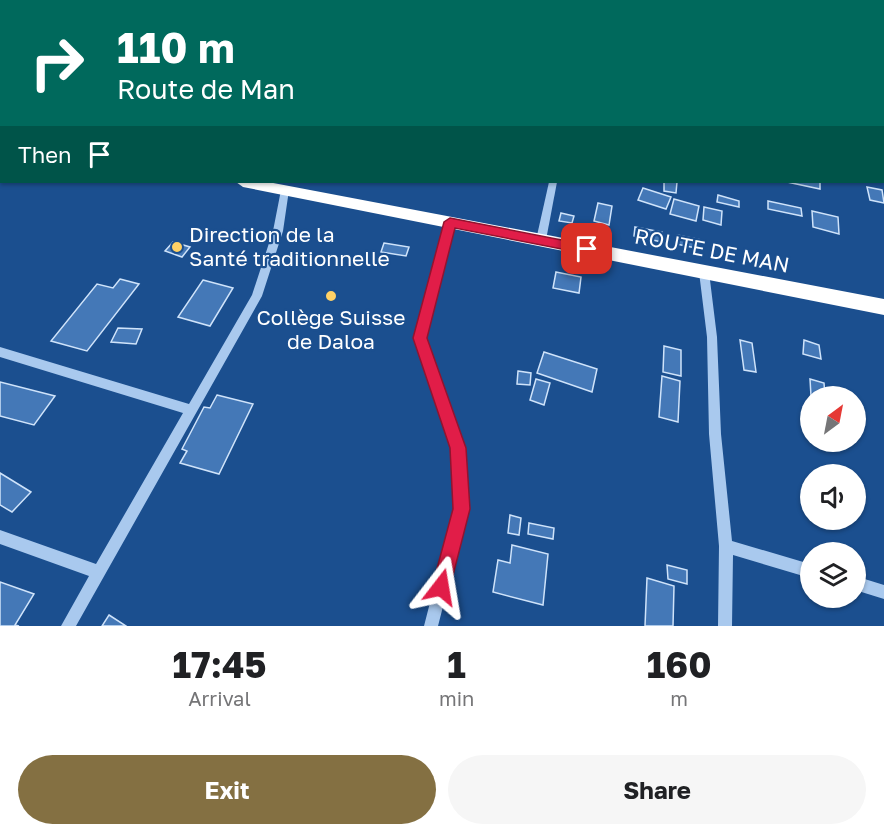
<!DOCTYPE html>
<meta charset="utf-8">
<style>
body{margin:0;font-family:"Golos Text",sans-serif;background:#f6f6f6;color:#202124;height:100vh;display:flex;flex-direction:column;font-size:22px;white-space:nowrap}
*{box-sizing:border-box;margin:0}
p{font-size:20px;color:#757577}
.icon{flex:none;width:33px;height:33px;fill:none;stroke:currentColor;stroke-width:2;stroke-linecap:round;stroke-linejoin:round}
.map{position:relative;height:626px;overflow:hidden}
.details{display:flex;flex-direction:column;background:#fff;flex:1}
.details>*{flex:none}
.hud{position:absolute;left:0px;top:0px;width:885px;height:183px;box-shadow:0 2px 4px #0004;background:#00695c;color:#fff;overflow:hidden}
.needle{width:39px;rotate:32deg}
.controls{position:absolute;left:800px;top:386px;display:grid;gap:12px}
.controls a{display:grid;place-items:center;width:66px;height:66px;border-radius:50%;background:#fff;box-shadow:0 2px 4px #0004;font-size:30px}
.pin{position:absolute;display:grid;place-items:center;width:51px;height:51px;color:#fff;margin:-26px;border-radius:12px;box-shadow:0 3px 9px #0006}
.me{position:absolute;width:66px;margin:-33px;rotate:14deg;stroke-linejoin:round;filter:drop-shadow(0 0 4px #0008)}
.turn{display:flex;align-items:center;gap:21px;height:126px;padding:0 18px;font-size:27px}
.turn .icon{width:78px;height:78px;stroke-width:2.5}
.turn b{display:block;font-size:42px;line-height:51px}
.then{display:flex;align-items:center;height:57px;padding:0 18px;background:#0003;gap:12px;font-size:22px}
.eta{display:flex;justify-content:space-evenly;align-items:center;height:102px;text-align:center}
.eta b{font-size:36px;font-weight:700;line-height:42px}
.button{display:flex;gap:12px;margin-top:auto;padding:12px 18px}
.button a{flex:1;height:69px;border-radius:36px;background:#847042;color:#fff;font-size:24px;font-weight:700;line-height:69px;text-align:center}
.button a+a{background:#f6f6f6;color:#202124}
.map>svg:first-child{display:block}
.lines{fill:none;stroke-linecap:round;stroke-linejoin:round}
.stream{stroke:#9cc4f0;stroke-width:4.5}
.building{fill:#4478b7;stroke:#cfe3fa;stroke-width:1.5}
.minor{fill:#a9c9ee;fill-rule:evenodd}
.highway{fill:#fff;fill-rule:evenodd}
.route{fill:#e11d48;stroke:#92132f;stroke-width:1.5}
.poi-dot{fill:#ffd166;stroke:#1b4f8f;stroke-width:2}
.labels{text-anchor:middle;stroke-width:4.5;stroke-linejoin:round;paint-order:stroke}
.poi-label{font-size:21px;fill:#fff;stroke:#1b4f8f;text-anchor:start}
.street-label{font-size:21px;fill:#fff;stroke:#1b4f8f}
</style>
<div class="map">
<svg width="884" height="626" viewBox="0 0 884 626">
<rect width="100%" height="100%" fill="#1b4f8f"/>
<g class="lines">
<!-- stream -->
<polyline class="stream" points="820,0 835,2"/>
</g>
<!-- building -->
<g class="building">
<polygon points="664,182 677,182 676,193 664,191"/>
<polygon points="787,182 820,182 820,189"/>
<polygon points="867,187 882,190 884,203 870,200"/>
<polygon points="643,188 671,197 666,209 638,200"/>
<polygon points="718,195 739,201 739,207 717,202"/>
<polygon points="674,199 699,206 696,221 670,214"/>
<polygon points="768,201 801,208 802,216 768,209"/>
<polygon points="598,203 612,206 609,225 594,221"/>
<polygon points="704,207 722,211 721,225 703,220"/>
<polygon points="812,211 838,217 839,234 813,227"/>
<polygon points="561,213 574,216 572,223 559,221"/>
<polygon points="635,227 662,232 662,242 634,236"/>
<polygon points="677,235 702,240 701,249 676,244"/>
<polygon points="173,242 190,247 182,257 165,251"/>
<polygon points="384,243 409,247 406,256 381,252"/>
<polygon points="556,272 581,277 579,293 553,288"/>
<polygon points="120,279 139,284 87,351 51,341 97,284 113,288"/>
<polygon points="203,280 233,288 210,326 178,317"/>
<polygon points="118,328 142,329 136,344 111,342"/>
<polygon points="740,340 752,343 756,372 744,370"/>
<polygon points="804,340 819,345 821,359 803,354"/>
<polygon points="664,346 681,350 681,376 663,372"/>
<polygon points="544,352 597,369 592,392 537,373"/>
<polygon points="518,371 531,373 530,385 517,384"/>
<polygon points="662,376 680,381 678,422 659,417"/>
<polygon points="536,379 550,383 544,405 530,400"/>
<polygon points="810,379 824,383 825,396 811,396"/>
<polygon points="0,382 55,396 34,425 0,416"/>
<polygon points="217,395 253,404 219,474 180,463 187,451 182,449 204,407 210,408"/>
<polygon points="0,473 31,492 12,512 0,505"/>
<polygon points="510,515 521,518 519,535 508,533"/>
<polygon points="529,523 554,528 553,539 528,534"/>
<polygon points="512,545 548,554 543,605 493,592 498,560 510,563"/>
<polygon points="667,565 687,570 687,584 668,579"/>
<polygon points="647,578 674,586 673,626 645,626"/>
<polygon points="0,582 34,594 15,625 19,626 0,626"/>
<polygon points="109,615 126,626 102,626"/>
</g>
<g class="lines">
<!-- minor -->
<g class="minor">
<rect x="595" y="0" width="6" height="2"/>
<polygon points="549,182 557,182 546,240 541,244 536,240"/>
<polygon points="285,187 289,190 283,231 262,296 76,626 61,626 89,576 0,544 0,530 96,564 183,413 0,357 0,347 189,404 252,295 273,231 281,190"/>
<polygon points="450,219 455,222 425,338 464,449 468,509 438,626 424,626 454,509 452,449 415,338 445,222"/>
<polygon points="704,268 709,272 717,337 721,434 732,541 810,564 810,578 733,555 732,626 718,626 719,546 709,434 707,337 699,272"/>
<polygon points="855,576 884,585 884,599 855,590"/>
</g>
<!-- highway -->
<g class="highway">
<rect x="0" y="128" width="2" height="8"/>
<polygon points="236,182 268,182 884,299 884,315 243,187"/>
</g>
</g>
<!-- route -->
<polygon class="route" points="450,218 587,245 594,249 587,254 455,228 427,338 466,448 470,509 450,587 448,593 441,596 434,593 432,587 453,509 450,448 413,338 444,222"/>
<!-- markers -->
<g class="poi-dot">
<circle cx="177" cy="247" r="6"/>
<circle cx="331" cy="296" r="6"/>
</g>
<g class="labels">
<!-- poi labels -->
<g class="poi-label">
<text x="189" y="242">Direction de la<tspan x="189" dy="24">Santé traditionnelle</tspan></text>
<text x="331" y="325" text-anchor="middle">Collège Suisse<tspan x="331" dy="24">de Daloa</tspan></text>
</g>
<!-- street labels -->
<g class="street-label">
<text transform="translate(712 251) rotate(11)" y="7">ROUTE DE MAN</text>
</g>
</g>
</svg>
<div class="controls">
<a><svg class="needle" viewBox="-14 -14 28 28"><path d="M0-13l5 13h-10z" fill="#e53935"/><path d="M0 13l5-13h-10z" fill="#757577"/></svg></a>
<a><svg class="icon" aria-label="sound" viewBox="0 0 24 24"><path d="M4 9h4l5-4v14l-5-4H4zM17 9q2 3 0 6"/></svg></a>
<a><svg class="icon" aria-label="layers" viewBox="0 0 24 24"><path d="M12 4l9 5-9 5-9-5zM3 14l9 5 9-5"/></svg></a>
</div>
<div class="pin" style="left:587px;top:249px;background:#d93025"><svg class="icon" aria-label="arrive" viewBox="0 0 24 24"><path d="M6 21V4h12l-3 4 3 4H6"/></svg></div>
<svg class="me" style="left:441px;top:587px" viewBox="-20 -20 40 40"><path d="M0-17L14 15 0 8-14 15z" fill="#e11d48" stroke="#fff" stroke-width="4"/></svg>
<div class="hud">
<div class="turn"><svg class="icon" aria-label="right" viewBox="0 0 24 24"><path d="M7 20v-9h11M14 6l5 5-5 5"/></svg><div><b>110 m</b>Route de Man</div></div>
<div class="then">Then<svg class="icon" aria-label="arrive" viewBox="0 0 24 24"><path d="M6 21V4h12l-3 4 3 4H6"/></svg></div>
</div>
</div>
<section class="details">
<div class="eta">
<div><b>17:45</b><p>Arrival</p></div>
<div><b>1</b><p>min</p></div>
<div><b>160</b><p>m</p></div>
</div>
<div class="button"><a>Exit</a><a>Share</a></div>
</section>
